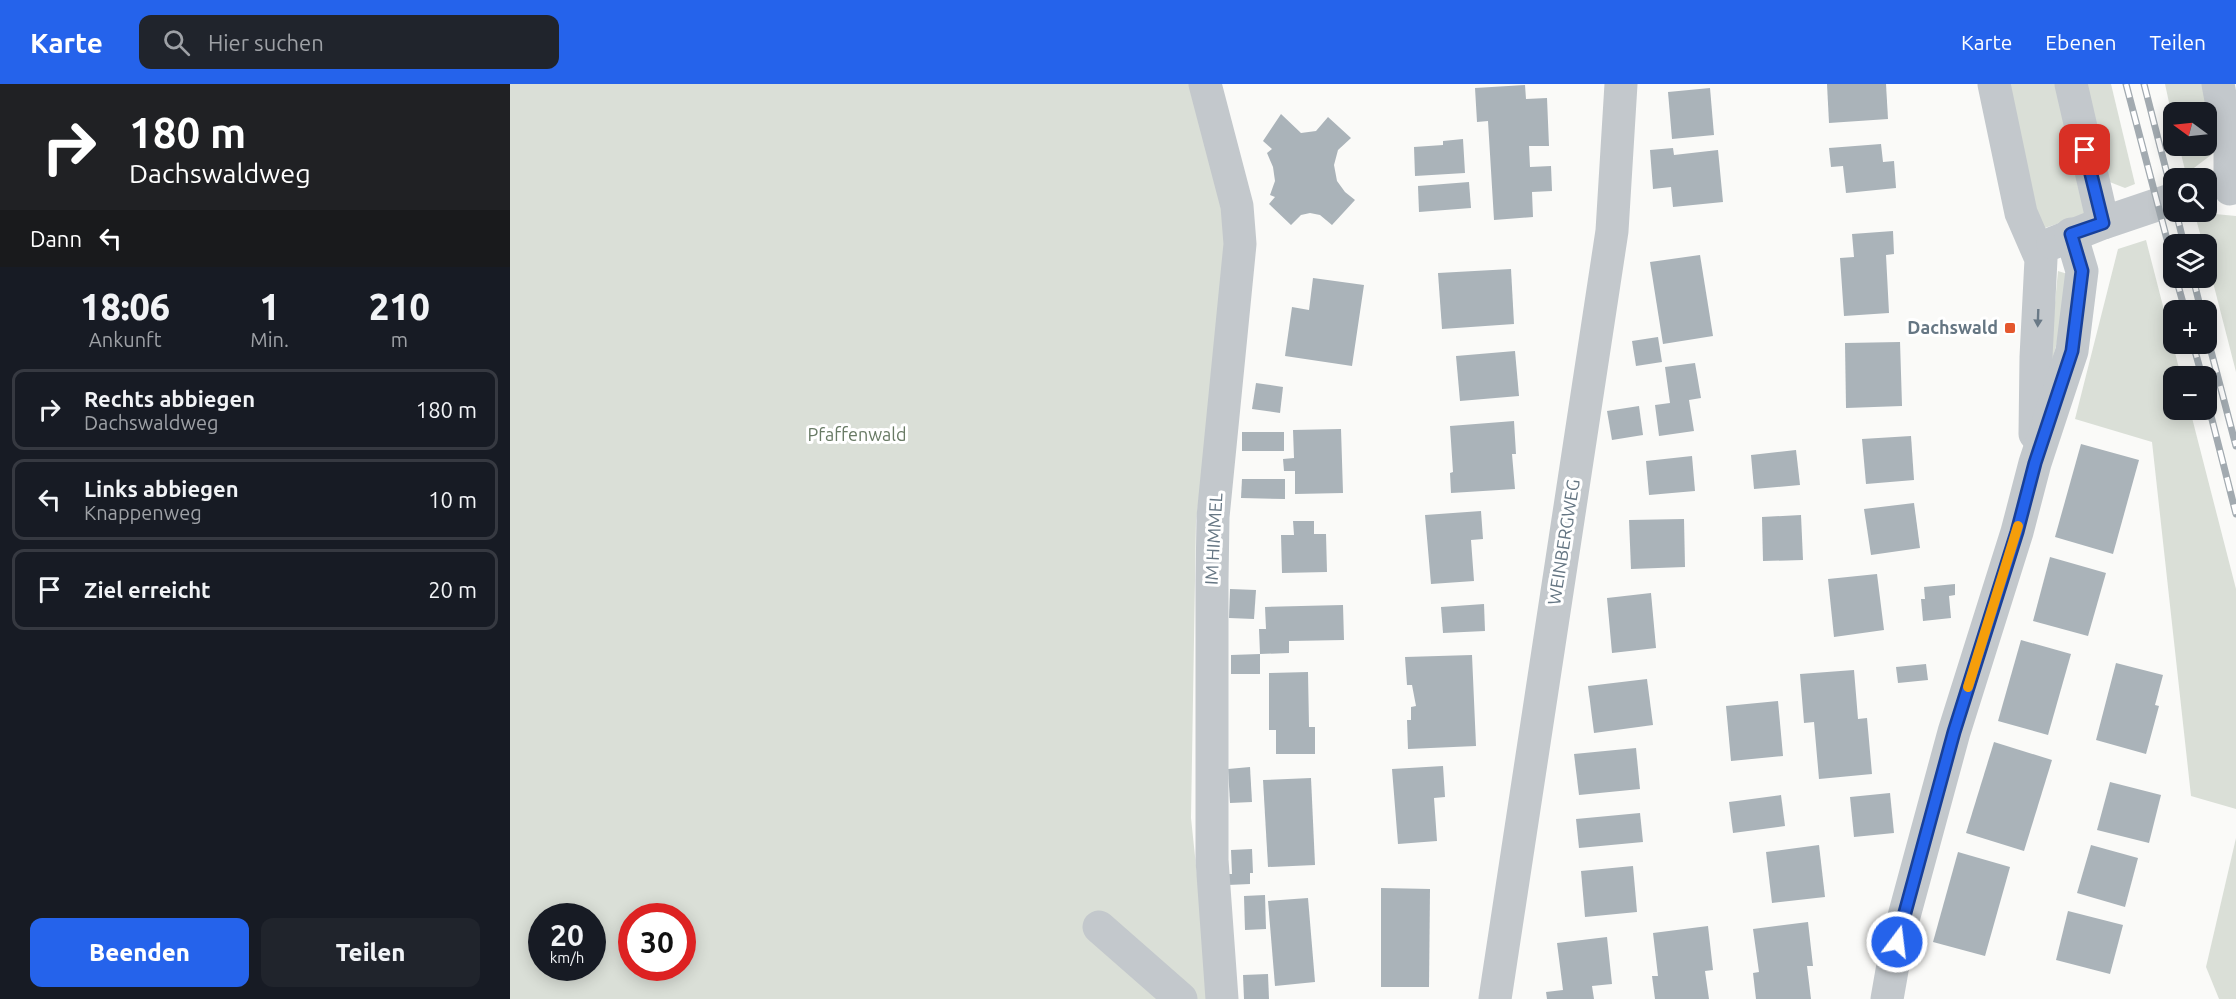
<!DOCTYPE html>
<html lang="de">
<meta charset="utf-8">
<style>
body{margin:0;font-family:Ubuntu,sans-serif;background:#20242c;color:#f1f3f6;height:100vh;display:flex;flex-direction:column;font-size:22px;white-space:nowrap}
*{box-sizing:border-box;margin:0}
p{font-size:20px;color:#9ea1a6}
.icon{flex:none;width:33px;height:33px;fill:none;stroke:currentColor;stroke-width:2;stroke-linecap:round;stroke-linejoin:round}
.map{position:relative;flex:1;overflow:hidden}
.side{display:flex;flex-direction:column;background:#171b24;width:510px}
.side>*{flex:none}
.hud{background:#202124;color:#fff;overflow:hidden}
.needle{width:39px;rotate:285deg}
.controls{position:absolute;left:1653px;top:18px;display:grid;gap:12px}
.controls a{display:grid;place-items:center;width:54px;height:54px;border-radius:12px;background:#171b24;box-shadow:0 3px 15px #0003;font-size:30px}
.speed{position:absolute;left:18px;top:819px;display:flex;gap:12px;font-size:30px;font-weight:700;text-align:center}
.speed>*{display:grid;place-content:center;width:78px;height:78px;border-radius:50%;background:#171b24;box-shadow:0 3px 15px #0003;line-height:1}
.speed small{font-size:15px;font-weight:400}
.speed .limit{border:9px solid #d22;background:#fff;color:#111}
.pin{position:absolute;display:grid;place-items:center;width:51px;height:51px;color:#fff;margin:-26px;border-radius:12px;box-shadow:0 3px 9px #0006}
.me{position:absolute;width:66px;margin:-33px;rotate:15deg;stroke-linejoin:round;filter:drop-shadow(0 0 4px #0008)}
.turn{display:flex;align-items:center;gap:21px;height:126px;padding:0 30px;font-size:27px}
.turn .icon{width:78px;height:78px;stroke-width:2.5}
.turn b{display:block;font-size:42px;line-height:51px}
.then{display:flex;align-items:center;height:57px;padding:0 30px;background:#0003;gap:12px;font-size:22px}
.eta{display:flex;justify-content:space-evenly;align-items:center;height:102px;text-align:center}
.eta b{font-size:36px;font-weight:800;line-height:42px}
.cta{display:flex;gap:12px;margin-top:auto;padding:12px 30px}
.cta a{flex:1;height:69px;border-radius:12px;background:#2563eb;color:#fff;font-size:24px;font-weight:800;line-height:69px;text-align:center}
.cta a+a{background:#20242c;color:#f1f3f6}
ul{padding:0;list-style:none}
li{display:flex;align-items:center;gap:18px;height:81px;margin:0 12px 9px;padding:0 18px;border:3px solid #363941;border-radius:12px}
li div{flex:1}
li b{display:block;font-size:22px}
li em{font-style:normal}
header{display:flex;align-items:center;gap:36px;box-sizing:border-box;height:84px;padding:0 30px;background:#2563eb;color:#fff}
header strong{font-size:28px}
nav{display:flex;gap:33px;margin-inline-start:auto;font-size:21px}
.search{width:420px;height:54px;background:#20242c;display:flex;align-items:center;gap:15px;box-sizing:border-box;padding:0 21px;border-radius:12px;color:#9ea1a6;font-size:22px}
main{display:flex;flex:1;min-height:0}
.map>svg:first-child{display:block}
.green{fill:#dadfd7;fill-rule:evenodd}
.building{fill:#aab3b9}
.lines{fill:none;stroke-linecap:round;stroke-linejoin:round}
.minor{stroke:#c3c8cc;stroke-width:33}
.rail-casing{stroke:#a2aab0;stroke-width:7}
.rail{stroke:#fff;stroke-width:4.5;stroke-dasharray:14;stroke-linecap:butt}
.oneway{fill:#6a7a87}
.route-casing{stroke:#184099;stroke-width:15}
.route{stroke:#2563eb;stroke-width:10}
.slow{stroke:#f59e0b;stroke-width:10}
.poi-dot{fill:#e4572e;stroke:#fff;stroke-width:2}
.labels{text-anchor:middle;stroke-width:6;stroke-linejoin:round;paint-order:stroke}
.poi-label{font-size:18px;font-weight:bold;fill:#657683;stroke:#fff;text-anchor:end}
.park-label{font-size:18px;fill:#687a64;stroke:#fff}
.street-label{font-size:18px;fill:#657683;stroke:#fff}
</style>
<header>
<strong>Karte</strong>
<div class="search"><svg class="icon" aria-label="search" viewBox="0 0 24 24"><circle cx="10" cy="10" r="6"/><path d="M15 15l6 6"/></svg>Hier suchen</div>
<nav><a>Karte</a><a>Ebenen</a><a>Teilen</a></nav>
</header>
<main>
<section class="side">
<div class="hud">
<div class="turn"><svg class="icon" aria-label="right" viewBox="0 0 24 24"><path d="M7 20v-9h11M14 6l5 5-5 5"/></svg><div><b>180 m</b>Dachswaldweg</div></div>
<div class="then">Dann<svg class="icon" aria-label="left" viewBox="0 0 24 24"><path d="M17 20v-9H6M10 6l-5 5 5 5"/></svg></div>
</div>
<div class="eta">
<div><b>18:06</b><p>Ankunft</p></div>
<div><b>1</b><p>Min.</p></div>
<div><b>210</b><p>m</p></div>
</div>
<ul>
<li><svg class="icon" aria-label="right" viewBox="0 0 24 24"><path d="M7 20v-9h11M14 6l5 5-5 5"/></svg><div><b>Rechts abbiegen</b><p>Dachswaldweg</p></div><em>180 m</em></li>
<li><svg class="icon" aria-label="left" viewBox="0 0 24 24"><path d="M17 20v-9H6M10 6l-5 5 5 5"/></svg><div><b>Links abbiegen</b><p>Knappenweg</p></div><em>10 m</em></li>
<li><svg class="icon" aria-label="arrive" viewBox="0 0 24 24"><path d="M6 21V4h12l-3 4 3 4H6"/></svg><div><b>Ziel erreicht</b></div><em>20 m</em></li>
</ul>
<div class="cta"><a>Beenden</a><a>Teilen</a></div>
</section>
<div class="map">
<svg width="1726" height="915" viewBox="0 0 1726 915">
<rect width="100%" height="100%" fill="#fafaf8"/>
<!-- green -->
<g class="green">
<path d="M0,0h681l43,143 -38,294 -5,297 19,181h-700zM32,832h50v52h-50zM122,832h50v52h-50z"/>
<polygon points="1495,0 1550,0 1576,130 1523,148"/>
<polygon points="1571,0 1601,0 1625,100 1615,104 1592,95"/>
<polygon points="1655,0 1695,0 1705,68 1676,90 1669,62 1696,62 1696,28 1664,28 1663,37"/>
<polygon points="1684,128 1726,132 1726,288 1697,175 1696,160 1693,160"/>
<polygon points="1636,156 1671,292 1664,292 1664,326 1680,326 1726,505 1726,725 1681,712 1642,358 1565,335 1608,165"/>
<polygon points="1548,187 1564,192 1538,293"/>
<polygon points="1726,754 1726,915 1709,915 1696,883"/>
</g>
<!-- building -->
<g class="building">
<polygon points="1317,0 1376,0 1378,35 1319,39"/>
<polygon points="1015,1 1016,15 1037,14 1039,62 1019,62 1020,83 1041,82 1042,107 1022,108 1023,133 984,136 978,37 967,38 965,4"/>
<polygon points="1200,4 1204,51 1162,55 1158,8"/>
<polygon points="771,30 791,49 806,47 818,33 841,54 828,66 824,81 827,97 835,108 845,116 822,141 810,131 800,129 791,131 781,141 759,120 765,113 760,111 765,97 763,83 757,69 762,65 753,57"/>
<polygon points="953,55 955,89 905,92 904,63 933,61 933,57"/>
<polygon points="1371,60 1373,78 1384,77 1386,104 1336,109 1333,82 1321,83 1319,64"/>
<polygon points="1163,64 1164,71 1208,66 1213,118 1163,123 1161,103 1143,105 1140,66"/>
<polygon points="959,98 961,124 909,128 908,102"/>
<polygon points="1383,147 1384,170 1376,171 1379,229 1334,232 1330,174 1344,173 1342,150"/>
<polygon points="1190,171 1203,252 1153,260 1140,178"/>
<polygon points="1001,185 1004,240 932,245 928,189"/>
<polygon points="803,194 854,201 842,282 775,272 782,223 799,226"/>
<polygon points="1148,253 1152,278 1126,282 1122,257"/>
<polygon points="1390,258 1392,322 1336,324 1335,259"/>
<polygon points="1005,267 1009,312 950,317 946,272"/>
<polygon points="1185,279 1191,314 1179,316 1184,347 1149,352 1145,321 1160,319 1155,283"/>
<polygon points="746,299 773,303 770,329 742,325"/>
<polygon points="1129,322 1133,351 1102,356 1097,327"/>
<polygon points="1004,337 1006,370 1002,370 1005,405 941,409 940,389 943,388 940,342"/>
<polygon points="831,345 833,409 785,410 785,387 774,387 773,375 784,374 783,346"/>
<rect x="732" y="348" width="42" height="19"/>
<polygon points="1401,352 1404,396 1356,400 1352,355"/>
<polygon points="1571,360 1629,376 1603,470 1545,453"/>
<polygon points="1286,366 1290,401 1244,405 1241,371"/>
<polygon points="1182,372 1185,407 1139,411 1136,377"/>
<polygon points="732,395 775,395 775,415 731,414"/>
<polygon points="1404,419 1410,464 1361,471 1354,425"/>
<polygon points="971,427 973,455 961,456 964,497 921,500 915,431"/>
<polygon points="1291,431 1293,476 1253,477 1252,433"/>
<polygon points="1174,435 1175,483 1121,485 1119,436"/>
<polygon points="783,437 804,437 804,450 816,450 817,488 772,489 771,451 784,451"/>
<polygon points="1540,473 1596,489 1578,552 1523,537"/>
<polygon points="1367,490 1374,546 1324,553 1318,495"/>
<polygon points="1445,500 1445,511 1439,512 1441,534 1413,537 1411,515 1415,515 1414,503"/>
<polygon points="720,505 746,506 744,535 719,534"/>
<polygon points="1141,509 1146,564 1102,569 1097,514"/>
<polygon points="974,520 975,547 933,549 931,523"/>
<polygon points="833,521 834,556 779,557 779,569 750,570 750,590 721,590 721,571 750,570 749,545 756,545 755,523"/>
<polygon points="1511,556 1561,570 1538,651 1488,637"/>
<polygon points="962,571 966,662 898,665 897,636 901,636 901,623 906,622 902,601 897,601 895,573"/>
<polygon points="1606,579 1653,591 1645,621 1649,622 1636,670 1586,656"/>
<polygon points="1416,580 1418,596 1388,599 1386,583"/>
<polygon points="1344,586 1348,635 1357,634 1362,690 1309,695 1304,638 1294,639 1290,590"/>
<polygon points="798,588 799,643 805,643 805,670 766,670 766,646 759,646 759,589"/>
<polygon points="1137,595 1143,641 1084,649 1078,602"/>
<polygon points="1268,617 1273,672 1221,677 1216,622"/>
<polygon points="1484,658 1542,676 1514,767 1456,749"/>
<polygon points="1126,664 1130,705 1069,711 1064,670"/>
<polygon points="933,682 935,713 924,714 927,757 888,760 882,685"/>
<polygon points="740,683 742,718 720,719 718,685"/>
<polygon points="801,694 805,781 758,783 753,696"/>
<polygon points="1600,698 1651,711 1639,759 1587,746"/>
<polygon points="1380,709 1384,749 1344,753 1340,713"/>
<polygon points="1271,711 1275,742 1223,749 1219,718"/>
<polygon points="1130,729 1133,758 1069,764 1066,735"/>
<polygon points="1309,761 1315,813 1262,819 1256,768"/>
<polygon points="1581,761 1628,774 1615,823 1567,809"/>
<polygon points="742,765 743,789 740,789 740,800 718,801 718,790 722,790 721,766"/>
<polygon points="1448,768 1500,783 1475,872 1423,858"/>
<polygon points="1123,782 1127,828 1075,833 1071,787"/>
<polygon points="871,804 920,805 919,903 871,903"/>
<polygon points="755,811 756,845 735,846 734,812"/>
<polygon points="798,814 805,898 765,902 758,817"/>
<polygon points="1558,827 1613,841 1600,890 1546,876"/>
<polygon points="1298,838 1303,882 1297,882 1301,915 1246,915 1243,889 1249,888 1243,845"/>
<polygon points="1198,842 1203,886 1195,887 1199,915 1145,915 1142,892 1148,892 1143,849"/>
<polygon points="1097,853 1102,900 1082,902 1084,915 1037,915 1036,908 1053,906 1047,859"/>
<polygon points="758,890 759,915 734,915 733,891"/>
</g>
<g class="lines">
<!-- minor -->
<g class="minor">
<polyline points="695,0 727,122 730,160 703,433 702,496 702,776 712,915"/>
<polyline points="1484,0 1511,129 1531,175 1526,273 1525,350"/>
<polyline points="1561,0 1593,139"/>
<polyline points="1708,0 1720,64 1720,105"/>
<polyline points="1543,159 1593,139 1664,115"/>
<polyline points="589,843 671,915"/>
<polyline points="985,915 1102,147 1111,0"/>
<polyline points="1377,915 1387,858 1444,648 1507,448 1525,379 1562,267 1572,187 1561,150"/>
</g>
<!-- rail casing -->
<g class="rail-casing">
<g id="rail">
<polyline points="1616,0 1664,182"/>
<polyline points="1634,0 1664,117"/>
<polyline points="1666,128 1674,160"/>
<polyline points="1666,194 1675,226"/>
<polyline points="1683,194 1691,226"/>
<polyline points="1696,248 1726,362"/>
<polyline points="1683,260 1692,292"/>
<polyline points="1696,312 1726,430"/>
</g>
</g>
<!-- rail -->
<use href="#rail" class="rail"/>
</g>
<!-- one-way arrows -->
<defs><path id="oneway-solid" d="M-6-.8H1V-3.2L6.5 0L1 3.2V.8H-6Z" transform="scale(1.5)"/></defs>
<use class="oneway" href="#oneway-solid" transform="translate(1528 234) rotate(92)"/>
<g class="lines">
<!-- route casing -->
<g class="route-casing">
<polyline id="route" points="1387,858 1444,648 1507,448 1525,379 1562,267 1572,187 1561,150 1593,139 1575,66"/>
</g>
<!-- route -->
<use href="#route" class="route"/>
<!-- slow -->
<polyline class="slow" points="1458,603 1508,442"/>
</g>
<!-- markers -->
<rect class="poi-dot" x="1494" y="238" width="12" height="12" rx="3"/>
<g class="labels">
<!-- poi labels -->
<g class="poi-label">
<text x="1488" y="250">Dachswald</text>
</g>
<!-- park labels -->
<g class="park-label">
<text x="347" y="357">Pfaffenwald</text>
</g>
<!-- street labels -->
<g class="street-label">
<text transform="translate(704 455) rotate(-87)" y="6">IM HIMMEL</text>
<text transform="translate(1054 458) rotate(-81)" y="6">WEINBERGWEG</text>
</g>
</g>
</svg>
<div class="controls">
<a><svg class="needle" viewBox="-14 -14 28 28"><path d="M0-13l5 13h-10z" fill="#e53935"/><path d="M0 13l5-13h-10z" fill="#9ea1a6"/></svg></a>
<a><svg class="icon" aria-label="search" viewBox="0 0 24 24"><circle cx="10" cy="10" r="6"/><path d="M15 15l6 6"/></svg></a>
<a><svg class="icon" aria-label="layers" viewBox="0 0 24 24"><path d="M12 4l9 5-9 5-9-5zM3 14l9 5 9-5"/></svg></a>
<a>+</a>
<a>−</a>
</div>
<div class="speed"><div>20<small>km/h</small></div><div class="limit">30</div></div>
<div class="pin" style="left:1575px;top:66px;background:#d93025"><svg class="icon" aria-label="arrive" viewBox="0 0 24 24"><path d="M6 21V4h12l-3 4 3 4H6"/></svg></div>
<svg class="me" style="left:1387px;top:858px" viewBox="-20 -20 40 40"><circle r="17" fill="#2563eb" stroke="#fff" stroke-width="3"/><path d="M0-11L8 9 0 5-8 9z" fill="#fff"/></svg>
</div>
</main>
